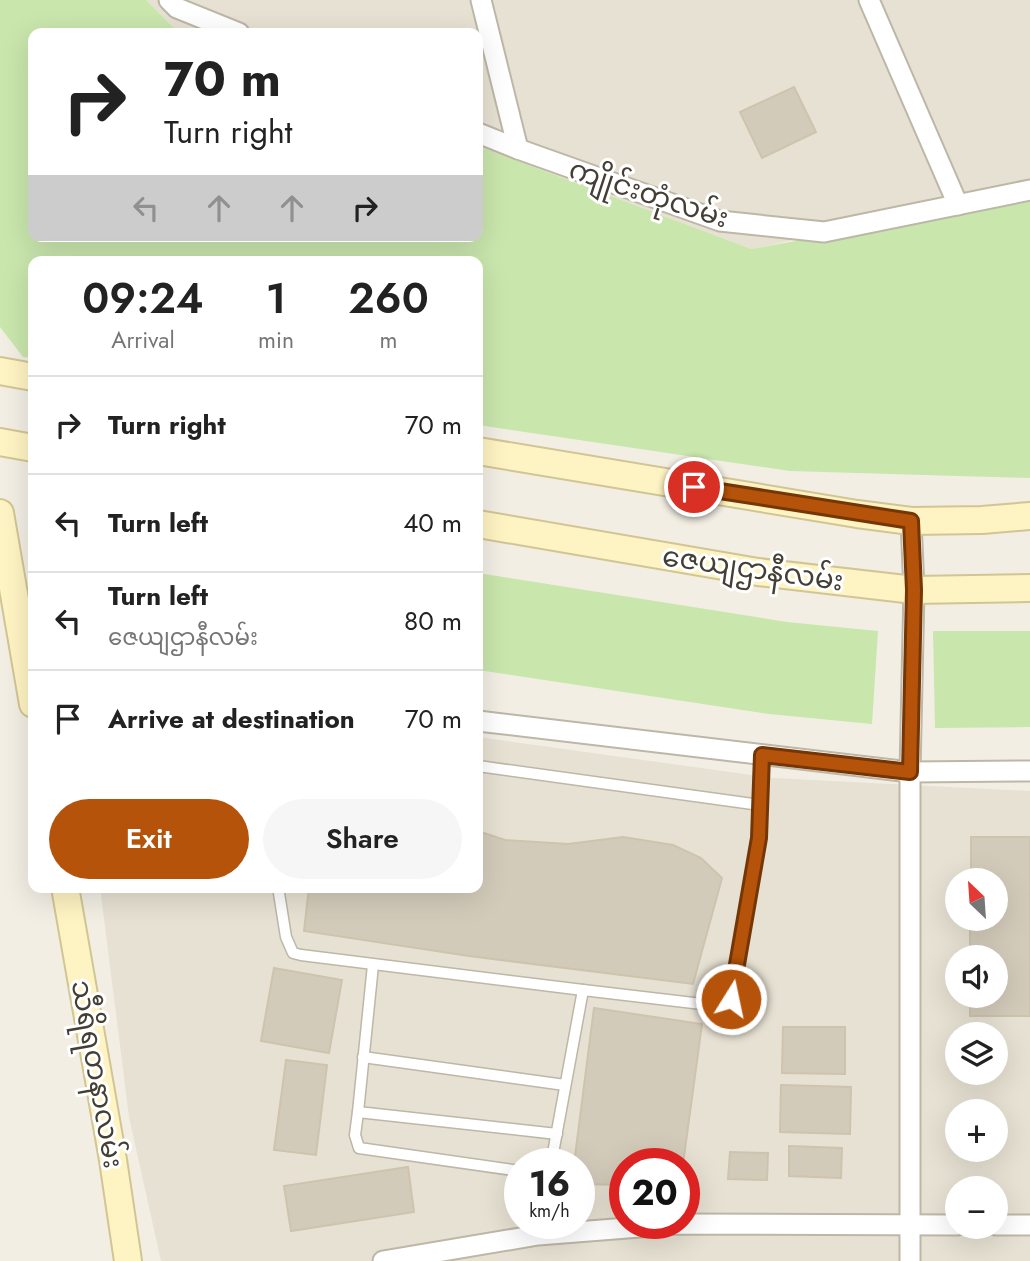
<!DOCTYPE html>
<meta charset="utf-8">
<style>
body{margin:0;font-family:Jost,"Noto Sans Myanmar",sans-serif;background:#f6f6f6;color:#222;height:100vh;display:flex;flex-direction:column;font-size:26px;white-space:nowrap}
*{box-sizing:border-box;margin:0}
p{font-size:23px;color:#767676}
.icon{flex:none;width:38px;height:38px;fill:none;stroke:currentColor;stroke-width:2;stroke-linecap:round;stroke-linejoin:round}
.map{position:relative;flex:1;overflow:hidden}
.sheet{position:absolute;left:28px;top:256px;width:455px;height:637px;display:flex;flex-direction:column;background:#fff;border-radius:14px;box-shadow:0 7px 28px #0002}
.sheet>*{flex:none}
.top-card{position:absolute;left:28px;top:28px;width:455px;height:214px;border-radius:14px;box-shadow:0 7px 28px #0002;background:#fff;color:#222;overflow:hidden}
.needle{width:46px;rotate:335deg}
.controls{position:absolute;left:945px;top:868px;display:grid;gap:14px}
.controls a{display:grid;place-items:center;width:63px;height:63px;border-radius:50%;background:#fff;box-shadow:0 7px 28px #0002;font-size:35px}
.speed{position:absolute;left:504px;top:1148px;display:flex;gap:14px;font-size:35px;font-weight:700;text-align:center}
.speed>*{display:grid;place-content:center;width:91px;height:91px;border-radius:50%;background:#fff;box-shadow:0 7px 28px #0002;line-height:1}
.speed small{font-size:18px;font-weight:400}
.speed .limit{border:10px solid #d22;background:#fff;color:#111}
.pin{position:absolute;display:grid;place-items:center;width:60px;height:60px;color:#fff;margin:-30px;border:4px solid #fff;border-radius:50%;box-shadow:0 2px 7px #0007}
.me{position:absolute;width:77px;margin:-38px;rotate:10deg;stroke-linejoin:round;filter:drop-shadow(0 0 5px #0008)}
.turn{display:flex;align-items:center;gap:24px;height:147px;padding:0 21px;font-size:32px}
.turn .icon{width:91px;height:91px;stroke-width:2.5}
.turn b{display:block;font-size:49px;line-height:60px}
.lanes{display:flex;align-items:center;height:66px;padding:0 21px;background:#0003;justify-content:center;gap:35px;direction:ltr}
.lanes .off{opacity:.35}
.eta{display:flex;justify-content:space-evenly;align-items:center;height:119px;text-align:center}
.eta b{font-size:42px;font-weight:600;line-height:49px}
.action{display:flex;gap:14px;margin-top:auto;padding:14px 21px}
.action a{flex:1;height:80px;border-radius:42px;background:#b45309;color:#fff;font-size:28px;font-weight:600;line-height:80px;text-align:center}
.action a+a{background:#f6f6f6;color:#222}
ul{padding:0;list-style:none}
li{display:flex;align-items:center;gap:21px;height:98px;padding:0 21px;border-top:2px solid #e0e0e0}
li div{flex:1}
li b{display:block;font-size:26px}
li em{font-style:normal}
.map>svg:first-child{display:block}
.residential{fill:#e6e1d2;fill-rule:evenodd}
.green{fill:#c9e6ad}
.building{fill:#d3cbba;stroke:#cec3ad;stroke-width:2}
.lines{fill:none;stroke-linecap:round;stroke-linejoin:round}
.service-casing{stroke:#bdb7a7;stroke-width:13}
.minor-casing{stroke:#bdb7a7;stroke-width:23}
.secondary-casing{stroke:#d2c594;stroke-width:30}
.service{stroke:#fff;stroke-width:10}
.minor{stroke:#fff;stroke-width:19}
.secondary{stroke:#fef3c2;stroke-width:26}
.route-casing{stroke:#753606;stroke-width:18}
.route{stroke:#b45309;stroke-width:12}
.labels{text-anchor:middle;stroke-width:6;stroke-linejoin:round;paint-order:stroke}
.street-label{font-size:28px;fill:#443f34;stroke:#fff}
</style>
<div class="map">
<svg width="1030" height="1261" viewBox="0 0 1030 1261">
<rect width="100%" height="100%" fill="#f2eee4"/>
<!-- residential -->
<g class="residential">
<polygon points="146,0 1030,0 1030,188 958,205 751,249 478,146 478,33 179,33"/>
<path d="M478,737l295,41 257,13v470h-869l-32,-144 -29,-230h378zM957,880h39v39h-39zM957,957h39v39h-39zM957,1034h39v39h-39zM957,1111h39v39h-39zM520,1164h59v59h-59zM625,1164h59v59h-59zM957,1188h39v39h-39z"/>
</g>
<!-- green -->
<g class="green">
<polygon points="0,0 146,0 179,33 33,33 33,236 478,236 478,146 751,249 1030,199 1030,478 790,471 478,425 478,261 33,261 33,358 23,357 0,327"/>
<polygon points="478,573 787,622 878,631 872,724 769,714 478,670"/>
<polygon points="933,631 1030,631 1030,727 935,728"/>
</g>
<!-- building -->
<g class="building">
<polygon points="794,87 816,132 762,158 740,112"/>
<polygon points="478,831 505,840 568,844 623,837 673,845 701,858 722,878 693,984 469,956 304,931 309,887 478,887"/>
<polygon points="971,837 1030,837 1030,1016 970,1016 970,996 996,996 996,957 970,957 970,919 996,919 996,880 971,880"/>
<polygon points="274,968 342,980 329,1053 261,1041"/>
<polygon points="594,1008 702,1024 683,1164 625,1164 625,1185 579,1184 579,1164 574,1164"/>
<polygon points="783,1027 845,1027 845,1074 782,1073"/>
<polygon points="286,1060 327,1065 316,1155 274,1150"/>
<polygon points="781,1085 851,1087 850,1134 780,1132"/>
<polygon points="789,1146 842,1148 841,1178 789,1176"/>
<polygon points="730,1152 768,1153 767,1180 728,1179"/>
<polygon points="408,1167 414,1212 291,1231 284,1186"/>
</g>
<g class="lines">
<!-- service casing -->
<g class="service-casing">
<g id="service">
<polyline points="478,766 760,805"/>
<polyline points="278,887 286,937 293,953 301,955 583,990"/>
<polyline points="373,965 358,1112 557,1134"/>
<polyline points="363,1057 565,1085"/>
<polyline points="358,1112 355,1135 359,1148 520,1171"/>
<polyline points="551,1164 583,990 719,1006 726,1004 731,999 757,853 762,755"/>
</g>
</g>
<!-- minor casing -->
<g class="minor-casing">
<g id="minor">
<polyline points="169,0 177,8 239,33"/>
<polyline points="481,0 518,149"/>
<polyline points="869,0 958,205"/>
<polyline points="478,133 518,149 720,221 824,232 1030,190"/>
<polyline points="478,721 910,772 1030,771"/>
<polyline points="996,1225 1030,1225"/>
<polyline points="383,1261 538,1235 678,1224 957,1225"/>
<polyline points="910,1261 910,772 914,590 911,521"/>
</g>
</g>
<!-- secondary casing -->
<g class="secondary-casing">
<g id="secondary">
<polyline points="0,371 33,377"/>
<polyline points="0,442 33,448"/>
<polyline points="478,451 857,514 911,521 982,520 1030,516"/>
<polyline points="0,513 33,704"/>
<polyline points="478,524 758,572 914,590 1030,588"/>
<polyline points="65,887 113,1160 128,1261"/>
</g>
</g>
<!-- service -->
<use href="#service" class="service"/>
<!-- minor -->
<use href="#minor" class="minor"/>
<!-- secondary -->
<use href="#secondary" class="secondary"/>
</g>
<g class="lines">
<!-- route casing -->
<g class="route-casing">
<polyline id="route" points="694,487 911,521 914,590 910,772 762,755 759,838 731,999"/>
</g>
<!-- route -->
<use href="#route" class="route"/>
</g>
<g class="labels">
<!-- street labels -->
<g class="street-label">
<text transform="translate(649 193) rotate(18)" y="10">ကျိုင်းတုံလမ်း</text>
<text transform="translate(753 568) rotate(8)" y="10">ဇေယျဌာနီလမ်း</text>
<text transform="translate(98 1074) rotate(80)" y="10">သီရိရတနာလမ်း</text>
</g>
</g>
</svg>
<div class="controls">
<a><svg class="needle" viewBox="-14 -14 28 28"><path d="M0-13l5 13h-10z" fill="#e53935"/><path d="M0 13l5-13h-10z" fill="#767676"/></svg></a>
<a><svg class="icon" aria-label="sound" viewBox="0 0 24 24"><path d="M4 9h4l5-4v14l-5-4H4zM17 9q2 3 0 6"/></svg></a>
<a><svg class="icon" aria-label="layers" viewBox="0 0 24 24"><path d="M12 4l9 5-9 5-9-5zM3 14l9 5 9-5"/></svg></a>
<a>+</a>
<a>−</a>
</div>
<div class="speed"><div>16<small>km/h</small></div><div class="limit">20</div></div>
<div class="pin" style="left:694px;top:487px;background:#d93025"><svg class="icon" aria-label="arrive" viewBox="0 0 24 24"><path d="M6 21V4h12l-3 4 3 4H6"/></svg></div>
<svg class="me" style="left:731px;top:999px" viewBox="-20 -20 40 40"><circle r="17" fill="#b45309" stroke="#fff" stroke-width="3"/><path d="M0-11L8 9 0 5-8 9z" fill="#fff"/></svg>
<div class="top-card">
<div class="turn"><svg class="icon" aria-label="right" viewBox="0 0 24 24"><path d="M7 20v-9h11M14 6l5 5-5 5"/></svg><div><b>70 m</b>Turn right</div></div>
<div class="lanes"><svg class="icon off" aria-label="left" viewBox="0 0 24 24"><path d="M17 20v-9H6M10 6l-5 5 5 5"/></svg><svg class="icon off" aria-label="ahead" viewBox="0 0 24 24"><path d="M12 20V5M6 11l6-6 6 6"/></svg><svg class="icon off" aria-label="ahead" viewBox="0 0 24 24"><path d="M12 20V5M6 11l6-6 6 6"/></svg><svg class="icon" aria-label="right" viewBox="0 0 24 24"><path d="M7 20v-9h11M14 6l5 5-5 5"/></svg></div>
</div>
<section class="sheet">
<div class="eta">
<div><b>09:24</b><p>Arrival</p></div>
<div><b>1</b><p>min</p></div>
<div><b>260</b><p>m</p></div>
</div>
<ul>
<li><svg class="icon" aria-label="right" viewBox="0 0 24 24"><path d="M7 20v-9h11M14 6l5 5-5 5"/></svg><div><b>Turn right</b></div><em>70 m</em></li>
<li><svg class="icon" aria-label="left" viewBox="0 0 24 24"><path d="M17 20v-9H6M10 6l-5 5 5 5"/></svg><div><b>Turn left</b></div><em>40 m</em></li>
<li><svg class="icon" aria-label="left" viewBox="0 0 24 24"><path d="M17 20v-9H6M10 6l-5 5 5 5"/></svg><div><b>Turn left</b><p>ဇေယျဌာနီလမ်း</p></div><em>80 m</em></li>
<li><svg class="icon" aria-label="arrive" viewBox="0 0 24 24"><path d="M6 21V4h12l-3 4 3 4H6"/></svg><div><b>Arrive at destination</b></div><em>70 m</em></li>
</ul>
<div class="action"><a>Exit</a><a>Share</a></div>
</section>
</div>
